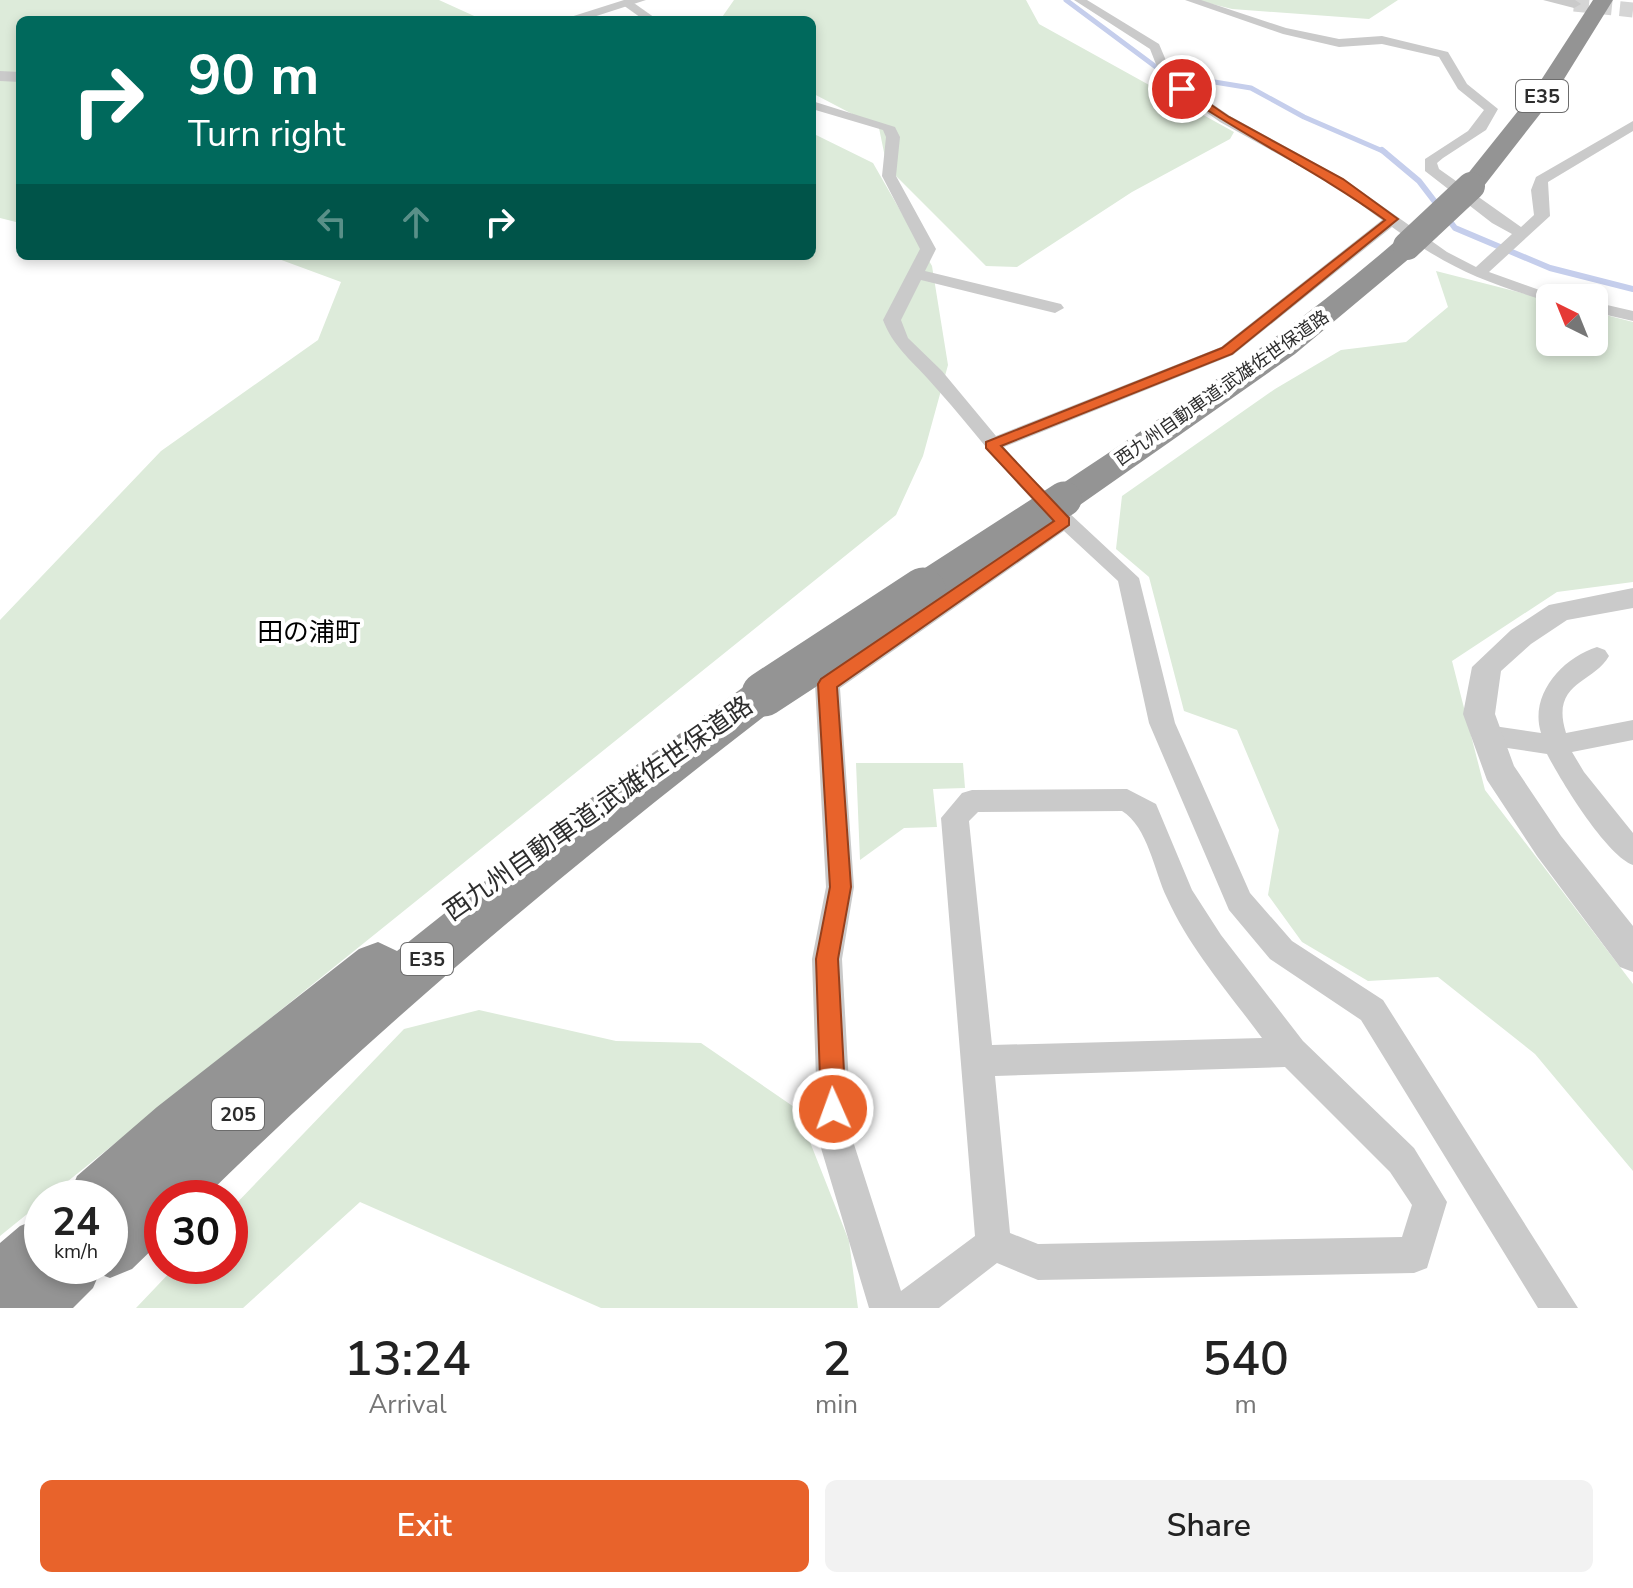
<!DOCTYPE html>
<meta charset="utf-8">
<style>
body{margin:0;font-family:"Nunito Sans","Noto Sans JP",sans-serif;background:#f2f2f2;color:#222;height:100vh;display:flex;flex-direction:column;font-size:30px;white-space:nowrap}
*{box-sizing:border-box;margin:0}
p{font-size:26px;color:#767676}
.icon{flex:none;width:44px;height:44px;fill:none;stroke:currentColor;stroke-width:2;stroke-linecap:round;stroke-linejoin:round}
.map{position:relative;height:1308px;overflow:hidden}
.sheet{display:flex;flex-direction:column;background:#fff;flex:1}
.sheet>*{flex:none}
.hud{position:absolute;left:16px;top:16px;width:800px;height:244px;border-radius:12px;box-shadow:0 4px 12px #0003;background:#00695c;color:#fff;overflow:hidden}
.needle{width:52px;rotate:317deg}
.buttons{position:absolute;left:1536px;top:284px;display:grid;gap:16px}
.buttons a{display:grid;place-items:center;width:72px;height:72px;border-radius:12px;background:#fff;box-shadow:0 4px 12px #0003;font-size:40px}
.speed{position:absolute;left:24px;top:1180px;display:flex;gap:16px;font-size:40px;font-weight:700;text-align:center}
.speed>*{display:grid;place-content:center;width:104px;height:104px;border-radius:50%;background:#fff;box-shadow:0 4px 12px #0003;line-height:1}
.speed small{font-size:20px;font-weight:400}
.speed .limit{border:12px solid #d22;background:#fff;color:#111}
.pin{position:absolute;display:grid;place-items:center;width:68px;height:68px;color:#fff;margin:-34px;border:4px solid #fff;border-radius:50%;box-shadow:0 2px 8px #0007}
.me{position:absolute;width:88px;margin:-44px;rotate:358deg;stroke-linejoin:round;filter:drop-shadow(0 0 6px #0008)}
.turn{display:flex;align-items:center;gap:28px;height:168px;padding:0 40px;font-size:36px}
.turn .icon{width:104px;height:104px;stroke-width:2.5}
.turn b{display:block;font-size:56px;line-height:68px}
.lanes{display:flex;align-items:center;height:76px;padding:0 40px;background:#0003;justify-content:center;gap:40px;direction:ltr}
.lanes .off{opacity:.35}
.eta{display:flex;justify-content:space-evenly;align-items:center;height:136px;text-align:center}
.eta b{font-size:48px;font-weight:600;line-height:56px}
.button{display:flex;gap:16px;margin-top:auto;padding:16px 40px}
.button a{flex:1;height:92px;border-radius:12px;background:#e8632b;color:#fff;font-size:32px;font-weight:600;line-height:92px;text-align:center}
.button a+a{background:#f2f2f2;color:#222}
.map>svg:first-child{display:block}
.green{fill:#ddebda}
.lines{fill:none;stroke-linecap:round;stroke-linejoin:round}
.stream-far1{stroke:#c5ceec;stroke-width:5}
.stream{stroke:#c5ceec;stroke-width:6}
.tertiary-tunnel{stroke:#d5d5d5;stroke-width:15;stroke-dasharray:15 8;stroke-linecap:butt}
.minor{fill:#cacaca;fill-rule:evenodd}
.tertiary{fill:#cacaca;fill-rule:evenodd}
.motorway{fill:#949494;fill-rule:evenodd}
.motorway-bridge-far2{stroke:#949494;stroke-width:28}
.motorway-bridge-far1{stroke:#949494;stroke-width:35}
.motorway-bridge{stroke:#949494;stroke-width:45}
.route{fill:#e8632b;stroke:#97401c;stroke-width:2}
.labels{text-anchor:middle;stroke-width:8;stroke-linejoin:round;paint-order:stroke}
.far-street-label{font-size:18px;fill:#2d2d2d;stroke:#fff}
.shield{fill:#fff;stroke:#6c6c6c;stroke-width:2}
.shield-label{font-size:20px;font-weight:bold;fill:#2d2d2d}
.quarter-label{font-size:26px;fill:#000;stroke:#fff}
.near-street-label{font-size:26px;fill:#2d2d2d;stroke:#fff}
</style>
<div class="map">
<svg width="1633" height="1308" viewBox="0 0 1633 1308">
<rect width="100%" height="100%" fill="#fff"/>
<!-- green -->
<g class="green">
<polygon points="0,0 439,0 483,20 20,20 20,223 0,218"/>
<polygon points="734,0 1026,0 1039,24 1234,132 1230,139 1132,192 1017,267 986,266 887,167 879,128 812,93 812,20 720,20"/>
<polygon points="1196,0 1398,0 1369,19 1232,9"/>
<polygon points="812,133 873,163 932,266 948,365 923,456 896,515 47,1198 42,1198 42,1202 0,1236 0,620 161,451 318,340 341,282 276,258 242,256 812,256"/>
<polygon points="1436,271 1550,300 1550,342 1594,342 1594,312 1633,322 1633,582 1557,592 1452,661 1485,790 1633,984 1633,1171 1535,1054 1438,977 1368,981 1302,942 1268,895 1279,830 1237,730 1184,711 1149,577 1116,549 1122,496 1275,389 1341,350 1406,342 1448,307"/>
<polygon points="856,763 963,763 965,788 933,789 937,827 904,828 860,860"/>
<polygon points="479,1010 616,1041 701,1043 797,1109 849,1241 858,1308 601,1308 360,1202 243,1308 136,1308 176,1266 230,1266 230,1210 404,1029"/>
</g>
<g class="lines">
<!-- stream-far1 -->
<polyline class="stream-far1" points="1066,0 1156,67 1190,78 1251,88 1304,117 1385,152"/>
<!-- stream -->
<polyline class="stream" points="1382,150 1419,181 1455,228 1550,268 1633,289"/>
<!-- tertiary-tunnel -->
<polyline class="tertiary-tunnel" points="1574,4 1633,10"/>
<!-- minor -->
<g class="minor">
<path d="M1074,0h13l72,44 14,33 57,39 114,63 103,73 29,15 36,-33 -20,-11 -67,-52v-12l43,-28 16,-21 -26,-21 -19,-32 -57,-13 -43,3 -56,-13 -98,-34h16l85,28 53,11 43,-3 66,16 19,32 31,25 -12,21 -43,28 -6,5 2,6 82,58 13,-12 -3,-25 5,-13 97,-56v10l-85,51 2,34 -61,56 73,26h-12v4c-67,-20 -101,-34 -158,-75l-159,128 -229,92 20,24 115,107 36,145 75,170 42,48 91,59 195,308h-40l-177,-288 -91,-61 -41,-49 -80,-187 -31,-142 -54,-50 -224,157 14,199 -12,72 10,179 49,153 74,-55 -34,-418 21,-25 10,-3 155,-1 29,15 36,86 29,45 82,106 111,107 33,54 -20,66 -13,5 -376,7 -41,-17 -58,45h-70l-51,-170 -6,-179 14,-72 -11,-203 3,-6 234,-159c-47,-44 -81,-93 -124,-140 -18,-20 -35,-33 -45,-59l37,-71 -38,-73 4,-39 -3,-7 -71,-21v-8l83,26 5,10 -4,39 40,73 -11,22 136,33 3,4 -9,5 -134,-33 -20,40 7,18 34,33 54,65 225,-89 161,-127 -48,-35 -114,-63 -57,-40 -13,-33zM1122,811c26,16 32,60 45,87 23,51 62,95 95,140l-270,7 -23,-224 9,-9zM1285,1067l105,105 22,33 -10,32 -364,7 -28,-11 -15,-157z"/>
<polygon points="623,1 631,1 658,20 644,20 623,5"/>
<polygon points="1594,302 1633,311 1633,321 1594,312"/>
<path d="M1597,647l8,3 4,6c-16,28 -59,26 -43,77l67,-13v20l-61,12 12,20 49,61v32c-27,-10 -72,-84 -86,-111l-60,-9 -9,-3 -4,-7 4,-7 9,-3 54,8c-12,-38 21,-75 56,-86z"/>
</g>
<!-- tertiary -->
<g class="tertiary">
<polygon points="624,0 646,0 584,20 561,20"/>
<polygon points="1543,0 1575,0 1581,4 1574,8"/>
<polygon points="0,71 20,72 20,82 0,81"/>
<polygon points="1633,588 1633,608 1567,620 1531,644 1501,671 1495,714 1514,766 1561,836 1633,926 1633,972 1620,967 1537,856 1487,780 1463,714 1472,667 1511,630 1549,605"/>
</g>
<!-- motorway -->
<g class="motorway">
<polygon points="1593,0 1613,0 1551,100 1480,191 1462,191 1458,186 1534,91"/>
<path d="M1407,238l10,2 4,6 -4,6 -122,102 -218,153 -13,3 -13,-3 -5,-8 5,-8c119,-79 238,-157 346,-251z"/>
<path d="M764,678l15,5 7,11 -7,11c-201,154 -394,316 -575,493h-42v42l-30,29 -22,9 -11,-4 -6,14 -20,20h-73v-65l20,-17 22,-9v49h68v-68h-42l9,-22 80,-69 202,-158 19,-7 19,9 179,-142 173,-126z"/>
</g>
<!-- motorway-bridge-far2 -->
<polyline class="motorway-bridge-far2" points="1407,246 1471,186"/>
<!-- motorway-bridge-far1 -->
<polyline class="motorway-bridge-far1" points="920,592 1064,499"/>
<!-- motorway-bridge -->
<polyline class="motorway-bridge" points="764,694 923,590"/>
</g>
<!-- route -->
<path class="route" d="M1178,87h7l44,30 114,62 55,40 -166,135 -231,92 68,72v7l-232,162 14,200 -13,72 8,150 -4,8 -9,4 -8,-4 -4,-8 -5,-150 14,-72 -12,-203 3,-5 233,-158 -68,-73v-6l236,-94 163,-128c-66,-48 -140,-83 -207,-129z"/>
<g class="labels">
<!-- far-street labels -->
<g class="far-street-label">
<text transform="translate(1222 388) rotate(-35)" y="6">西九州自動車道;武雄佐世保道路</text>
</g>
<!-- shield labels -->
<g class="shield">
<rect x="1516" y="80" width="52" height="32" rx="6"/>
<rect x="401" y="943" width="52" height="32" rx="6"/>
<rect x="212" y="1098" width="52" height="32" rx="6"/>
</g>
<g class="shield-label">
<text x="1542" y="103">E35</text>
<text x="427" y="966">E35</text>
<text x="238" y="1121">205</text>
</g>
<!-- quarter labels -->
<g class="quarter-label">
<text x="309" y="641">田の浦町</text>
</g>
<!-- near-street labels -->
<g class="near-street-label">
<text transform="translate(598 808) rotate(-35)" y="9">西九州自動車道;武雄佐世保道路</text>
</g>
</g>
</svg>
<div class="buttons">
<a><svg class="needle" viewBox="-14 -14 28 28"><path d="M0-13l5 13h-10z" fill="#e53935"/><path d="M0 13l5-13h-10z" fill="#767676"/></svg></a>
</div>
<div class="speed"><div>24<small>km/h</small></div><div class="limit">30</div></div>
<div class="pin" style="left:1182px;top:89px;background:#d93025"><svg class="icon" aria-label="arrive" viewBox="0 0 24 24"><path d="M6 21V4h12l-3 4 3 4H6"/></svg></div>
<svg class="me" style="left:833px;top:1109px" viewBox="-20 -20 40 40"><circle r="17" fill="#e8632b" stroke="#fff" stroke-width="3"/><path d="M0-11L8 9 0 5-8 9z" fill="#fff"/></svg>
<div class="hud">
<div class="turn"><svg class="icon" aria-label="right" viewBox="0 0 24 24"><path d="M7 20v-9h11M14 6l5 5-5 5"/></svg><div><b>90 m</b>Turn right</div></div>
<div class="lanes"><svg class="icon off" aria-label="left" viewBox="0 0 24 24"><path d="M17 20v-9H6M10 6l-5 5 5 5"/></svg><svg class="icon off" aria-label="ahead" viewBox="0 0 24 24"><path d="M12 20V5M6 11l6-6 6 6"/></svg><svg class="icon" aria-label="right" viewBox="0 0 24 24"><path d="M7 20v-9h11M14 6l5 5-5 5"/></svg></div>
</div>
</div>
<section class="sheet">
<div class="eta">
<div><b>13:24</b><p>Arrival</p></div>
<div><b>2</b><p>min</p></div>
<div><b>540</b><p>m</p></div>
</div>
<div class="button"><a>Exit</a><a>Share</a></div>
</section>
